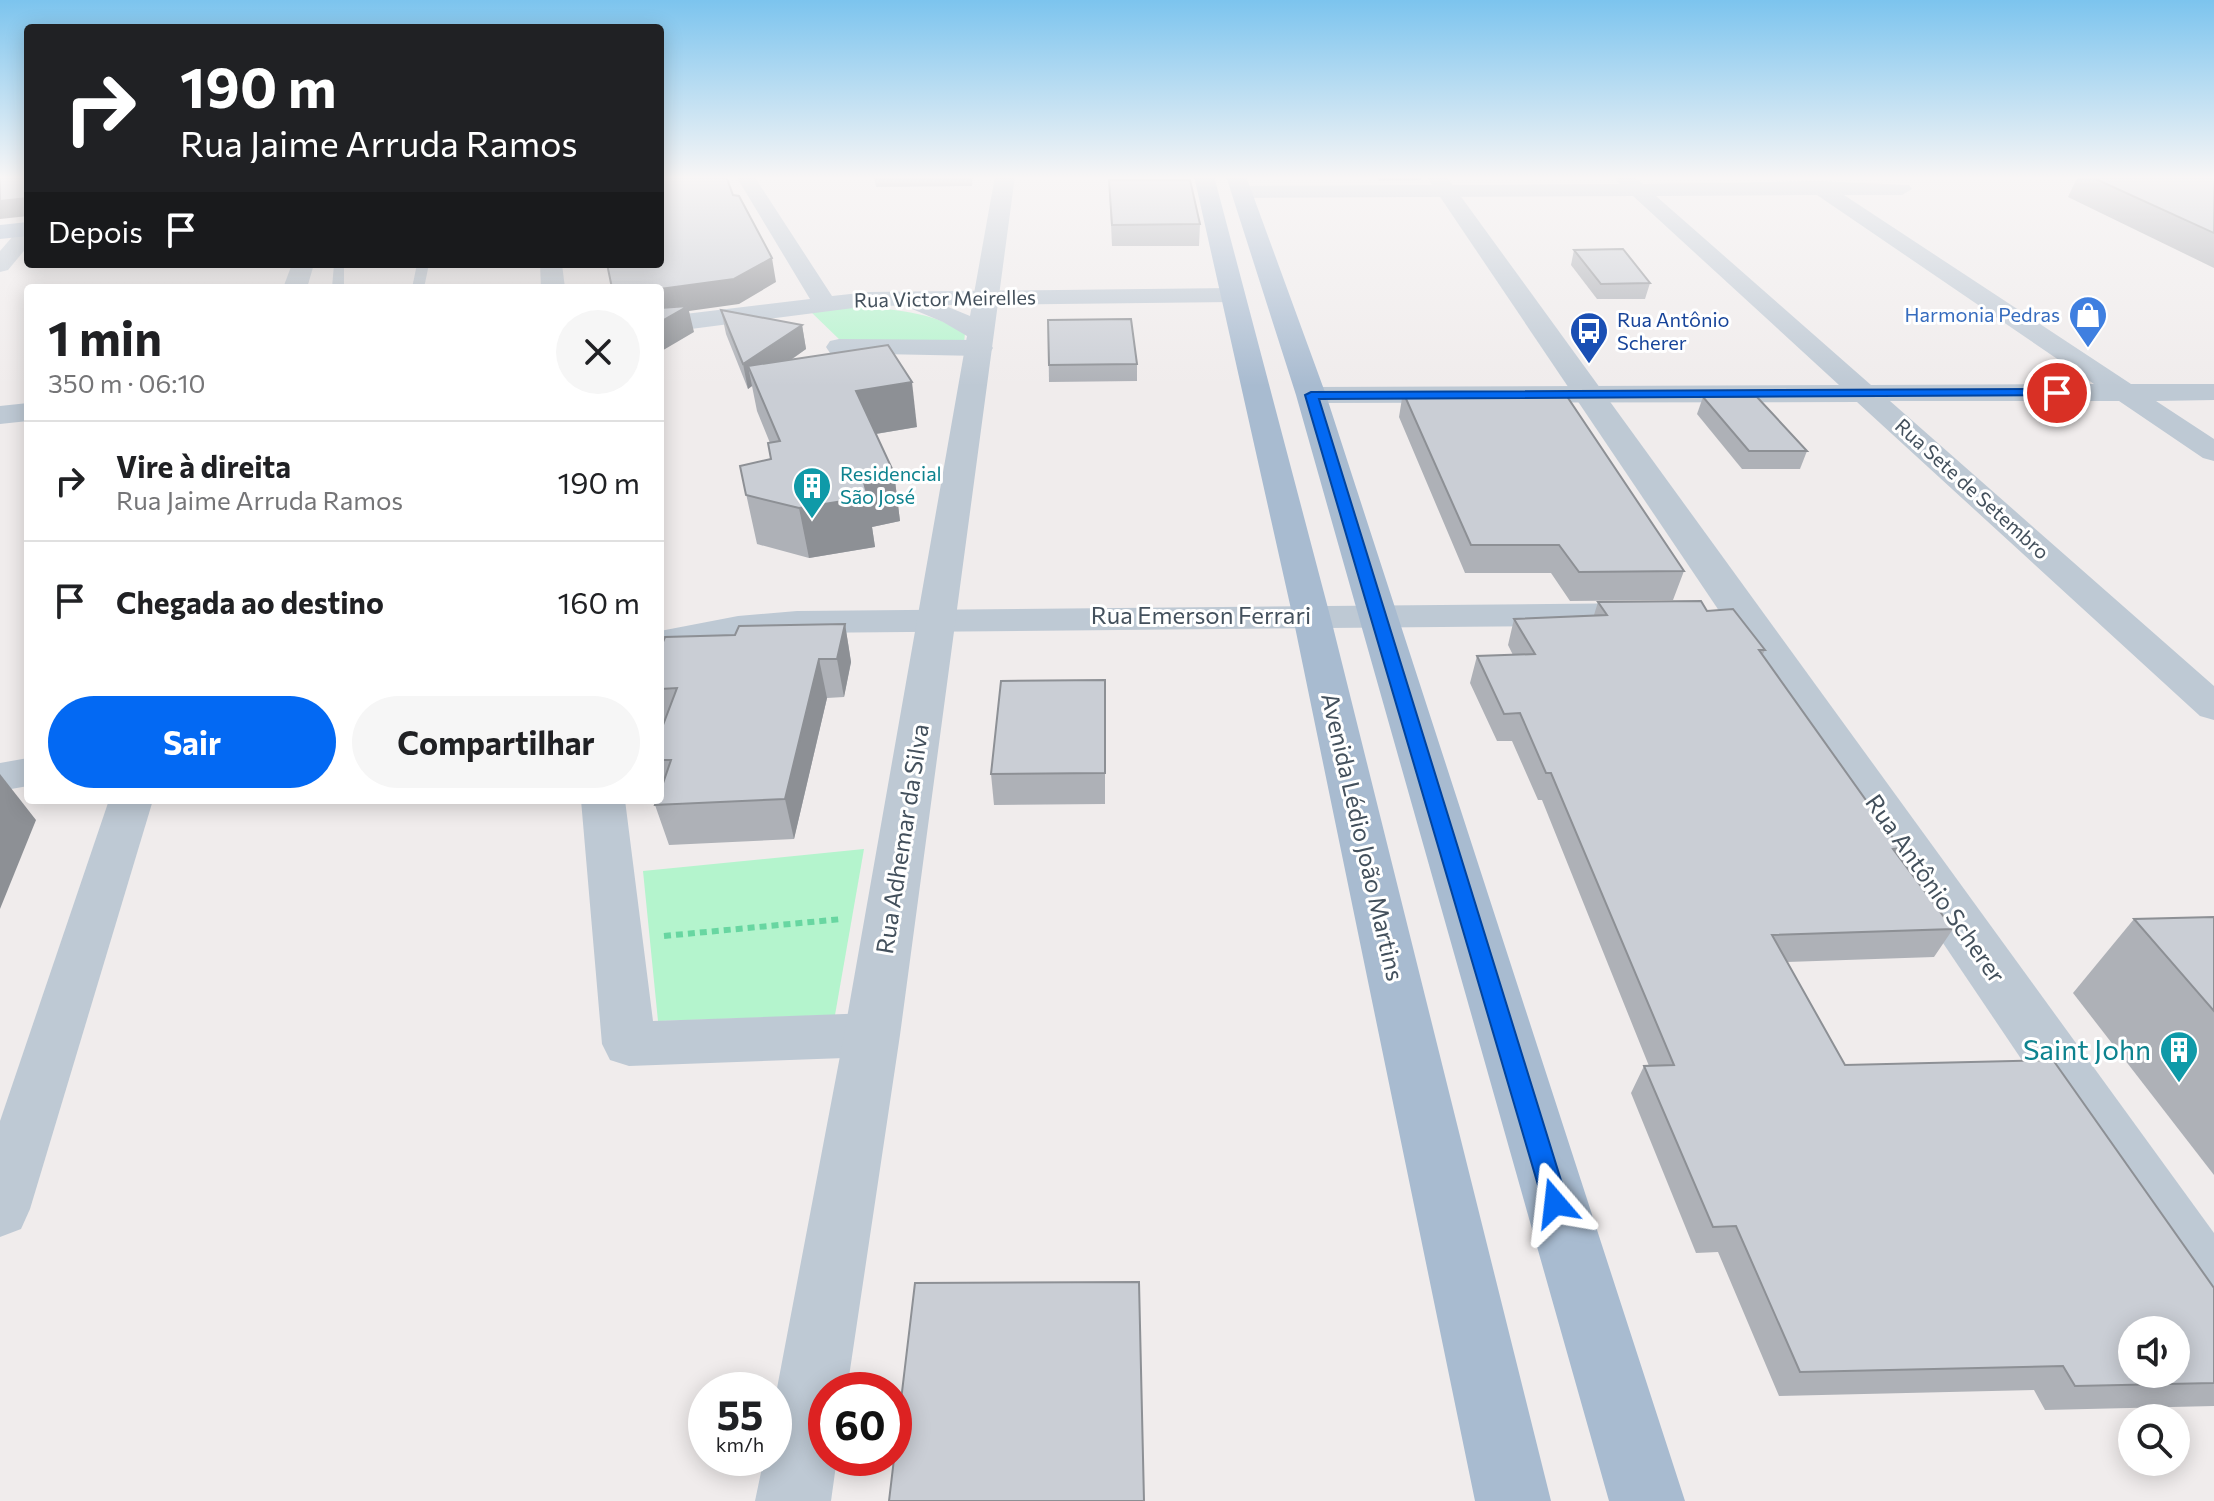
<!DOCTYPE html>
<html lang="pt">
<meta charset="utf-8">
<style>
body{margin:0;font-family:Commissioner,sans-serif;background:#f6f6f6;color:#202124;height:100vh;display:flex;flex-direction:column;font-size:30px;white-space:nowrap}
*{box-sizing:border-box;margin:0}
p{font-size:26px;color:#757577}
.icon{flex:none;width:44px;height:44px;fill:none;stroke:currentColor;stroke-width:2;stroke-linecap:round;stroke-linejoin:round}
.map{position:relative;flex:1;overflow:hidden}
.sheet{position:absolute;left:24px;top:284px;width:640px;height:520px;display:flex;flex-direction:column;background:#fff;border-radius:8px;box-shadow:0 4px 20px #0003}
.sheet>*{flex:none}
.guide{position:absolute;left:24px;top:24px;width:640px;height:244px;border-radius:8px;box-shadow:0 4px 20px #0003;background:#202124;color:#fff;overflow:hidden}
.buttons{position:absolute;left:2118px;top:1316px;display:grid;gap:16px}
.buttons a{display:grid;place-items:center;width:72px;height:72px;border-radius:50%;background:#fff;box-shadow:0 4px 20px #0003;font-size:40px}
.speed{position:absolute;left:688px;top:1372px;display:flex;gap:16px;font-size:40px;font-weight:700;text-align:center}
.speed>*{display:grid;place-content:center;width:104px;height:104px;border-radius:50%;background:#fff;box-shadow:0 4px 20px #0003;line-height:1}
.speed small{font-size:20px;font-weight:400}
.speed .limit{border:12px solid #d22;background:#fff;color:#111}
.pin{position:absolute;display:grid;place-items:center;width:68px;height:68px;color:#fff;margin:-34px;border:4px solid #fff;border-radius:50%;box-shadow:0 2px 8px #0007}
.me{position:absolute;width:88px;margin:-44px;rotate:343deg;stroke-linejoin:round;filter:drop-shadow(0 0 6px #0008)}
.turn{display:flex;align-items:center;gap:28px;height:168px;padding:0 24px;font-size:36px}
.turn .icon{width:104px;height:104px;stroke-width:2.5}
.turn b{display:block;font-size:56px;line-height:68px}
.then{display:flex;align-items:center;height:76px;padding:0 24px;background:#0003;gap:16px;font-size:30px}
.round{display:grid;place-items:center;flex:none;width:84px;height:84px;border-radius:42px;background:#f6f6f6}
.headline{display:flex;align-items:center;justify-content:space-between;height:136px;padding:0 24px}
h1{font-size:48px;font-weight:700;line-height:60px}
.primary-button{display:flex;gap:16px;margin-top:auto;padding:16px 24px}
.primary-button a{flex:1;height:92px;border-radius:48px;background:#0369f3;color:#fff;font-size:32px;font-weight:700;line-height:92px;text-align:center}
.primary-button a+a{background:#f6f6f6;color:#202124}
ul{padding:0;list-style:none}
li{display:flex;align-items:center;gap:24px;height:120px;padding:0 24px;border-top:2px solid #e0e0e0}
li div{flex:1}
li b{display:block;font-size:30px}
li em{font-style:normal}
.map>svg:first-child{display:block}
.green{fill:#b4f4cd}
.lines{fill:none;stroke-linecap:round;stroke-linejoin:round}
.path{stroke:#68d6a1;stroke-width:6;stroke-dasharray:7 5;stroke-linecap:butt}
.service{fill:#bec9d4;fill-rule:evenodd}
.minor{fill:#bec9d4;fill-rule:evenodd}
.tertiary{fill:#bec9d4;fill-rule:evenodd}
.primary{fill:#a8bbd0;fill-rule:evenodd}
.wall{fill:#aeb1b7}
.shaded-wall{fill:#8d9095}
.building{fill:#caced5;stroke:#8d9095;stroke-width:2;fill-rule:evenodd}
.route{fill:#0369f3;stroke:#02449e;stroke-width:2}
.labels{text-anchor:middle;stroke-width:6;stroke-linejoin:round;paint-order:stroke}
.far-street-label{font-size:20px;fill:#43505c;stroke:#fff}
.far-shop-label{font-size:20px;fill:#366cbe;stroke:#fff;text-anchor:end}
.far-transit-label{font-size:20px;fill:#164399;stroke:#fff;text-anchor:start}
.far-culture-label{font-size:20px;fill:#0d838f;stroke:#fff;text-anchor:start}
.street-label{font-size:24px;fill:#43505c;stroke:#fff}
.near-culture-label{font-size:28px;fill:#0d838f;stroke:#fff;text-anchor:end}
</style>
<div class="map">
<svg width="2214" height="1501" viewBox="0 0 2214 1501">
<rect width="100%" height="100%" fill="#f0ecec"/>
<!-- green -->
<g class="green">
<path d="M854,306c40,4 77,5 111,27l-1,10 -122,-1 -33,-32z"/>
<polygon points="864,849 835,1015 658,1021 643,871"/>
</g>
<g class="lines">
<!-- path -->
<polyline class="path" points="664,936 842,919"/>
<!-- service -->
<g class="service">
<polygon points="334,264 347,264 344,268 344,288 332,288"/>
<polygon points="417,264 429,264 424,288 412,288"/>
</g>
<!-- minor -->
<g class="minor">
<polygon points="736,176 754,176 832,296 869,292 1232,288 1240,290 1244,295 1240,300 1232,302 869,306 660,333 660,317 810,299"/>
<path d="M1613,176h20l10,8 175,-3 91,4 3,4 -10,6h-58l287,189h83v16l-58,1 58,38v22l-11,-3 -84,-57h-229l324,285v34l-14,-4 -343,-314 -546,1 -10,-2 -4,-6 4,-6 10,-2 528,-2 -206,-189 -391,2 -10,-6 10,-6 378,-2zM1817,195l277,189 -223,1 -215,-189z"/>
<polygon points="28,227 28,246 8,270 0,272 0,251 20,228"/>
<polygon points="292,264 314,264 307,288 283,288"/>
<polygon points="540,264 562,264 565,288 541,288"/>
<polygon points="839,339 980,340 989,342 993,348 989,354 980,356 830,353 826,347 830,341"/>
<polygon points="28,403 28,421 0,424 0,406"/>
<polygon points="1649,603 1662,606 1667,614 1662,622 1649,625 797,633 738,638 660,653 660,631 738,616 797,611"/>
<polygon points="28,758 28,786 0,791 0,763"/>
<polygon points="109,800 153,800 30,1209 21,1229 0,1237 0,1121"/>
<polygon points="581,800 625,800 653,1021 872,1013 891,1019 899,1035 891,1051 872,1057 629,1066 610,1060 602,1044"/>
</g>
<!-- tertiary -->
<g class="tertiary">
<polygon points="995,176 1015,176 900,1035 847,1390 826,1390 826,1458 837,1458 831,1501 755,1501 764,1458 774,1458 774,1404 844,1035 967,336 943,322 898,303 894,298 898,293 907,290 970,316"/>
<polygon points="1426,176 1446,176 2214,1233 2214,1321 2191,1311"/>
</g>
<!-- primary -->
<g class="primary">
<polygon points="1194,176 1214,176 1333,627 1551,1501 1475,1501 1295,627"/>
<polygon points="1226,176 1246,176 1326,395 1685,1501 1609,1501 1296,395"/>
<polygon points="28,222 28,236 0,239 0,225"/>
</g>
</g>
<!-- wall -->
<g class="wall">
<polygon points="874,176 973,176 972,186 876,187"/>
<polygon points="1377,176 1422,176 1421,180 1379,181"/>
<polygon points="2078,176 2214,176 2214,268 2068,197"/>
<polygon points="1109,180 1200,224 1199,246 1112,246"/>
<polygon points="1574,250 1650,283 1645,299 1597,299 1571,265"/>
<polygon points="721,310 802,325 806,349 791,360 917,427 876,434 894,473 900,521 872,527 875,547 809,558 757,544 740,466 771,459 770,443 757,411 752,386 748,389 726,334"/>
<polygon points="1048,320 1137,364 1137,381 1049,382"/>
<polygon points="1403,392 1684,571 1673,600 1570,601 1551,573 1465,573 1399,417"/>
<polygon points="1703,397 1807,451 1800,469 1742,469 1697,414"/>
<polygon points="1598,602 1707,611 1765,650 1762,656 1900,848 1897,853 1953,929 1934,957 1787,962 1845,1065 2214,1288 2214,1406 2045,1410 2034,1390 1779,1396 1718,1252 1696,1253 1631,1093 1644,1066 1649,1066 1542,800 1538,800 1512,741 1497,741 1470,683 1477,656 1513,655 1508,645 1514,619 1594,615"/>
<polygon points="845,624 851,662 844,697 827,698 794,839 669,845 655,805 660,800 660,733 662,728 660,728 660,649 735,635"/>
<polygon points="1105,680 1105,804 994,805 991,774"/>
<polygon points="2214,917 2214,1175 2073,993 2134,919"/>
</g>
<!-- shaded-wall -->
<g class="shaded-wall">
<polygon points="28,198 28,216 0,219 0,201"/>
<polygon points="772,258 776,282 739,304 689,311 694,332 660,352 660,289"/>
<polygon points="802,325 806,349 756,384 748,366 752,386 748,389 743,364"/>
<polygon points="912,382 917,427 863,436 856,391"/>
<polygon points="894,473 900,521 872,527 875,547 809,558 799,508 863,479"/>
<polygon points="845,624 851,662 844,697 837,659"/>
<polygon points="819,659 827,698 794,839 785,799"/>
<polygon points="0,774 36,820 0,909"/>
</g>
<!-- building -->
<g class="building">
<polygon points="0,176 28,176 28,198 0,201"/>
<polygon points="660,176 726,176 733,195 739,196 772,258 734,279 660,289 612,288 607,264 660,264"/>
<polygon points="2089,176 2214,176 2214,233"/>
<polygon points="1109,180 1190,180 1200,224 1112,225"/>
<polygon points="1623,249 1650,283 1601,284 1574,250"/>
<polygon points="688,306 660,322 660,308"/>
<polygon points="721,310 802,325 743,364"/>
<polygon points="1131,319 1137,364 1049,365 1048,320"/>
<polygon points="888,345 912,382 856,391 894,473 863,479 868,497 799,508 746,495 740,466 771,459 768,443 780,441 748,366"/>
<polygon points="1403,392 1564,392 1684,571 1579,572 1559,545 1471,545"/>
<polygon points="1703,397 1757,397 1807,451 1749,451"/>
<path d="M1701,601l6,10 26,-2 32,41h-6l141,198 -7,1 60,80 -181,6 73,130 208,-5 161,228v95l-139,3 -12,-20 -263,6 -64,-146 -23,1 -69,-161 30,-1 -123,-292h-5l-26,-60 -16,1 -27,-58 58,-2 -21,-35 93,-4 -9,-13zM2132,1330h44v44h-44z"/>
<polygon points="845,624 837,659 819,659 785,799 655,805 657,800 660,800 660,792 671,760 660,760 660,733 677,688 660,689 660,649 665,637 735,635 739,626"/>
<polygon points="1105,680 1105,773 991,774 1001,681"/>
<polygon points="2214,917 2214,1011 2134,919"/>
<polygon points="1139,1282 1144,1501 889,1501 915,1283"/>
</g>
<!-- sky -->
<linearGradient id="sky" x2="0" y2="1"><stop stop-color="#7cc4ee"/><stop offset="0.46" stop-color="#f8f6f6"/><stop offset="1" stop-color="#f8f6f6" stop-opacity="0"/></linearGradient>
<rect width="2214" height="386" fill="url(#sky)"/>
<!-- route -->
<polygon class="route" points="2057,389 2061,390 2061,395 1319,399 1568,1203 1564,1212 1555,1216 1546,1212 1305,395 1311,392"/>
<!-- icons -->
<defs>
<g id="shop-pin" transform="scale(2)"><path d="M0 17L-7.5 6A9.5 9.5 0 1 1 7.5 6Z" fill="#3f7fe0" stroke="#fff"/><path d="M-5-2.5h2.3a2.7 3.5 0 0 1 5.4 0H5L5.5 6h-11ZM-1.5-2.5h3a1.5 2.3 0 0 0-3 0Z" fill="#fff"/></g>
<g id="bus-pin" transform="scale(2)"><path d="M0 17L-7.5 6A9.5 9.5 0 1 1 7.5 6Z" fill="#1a4fb4" stroke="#fff"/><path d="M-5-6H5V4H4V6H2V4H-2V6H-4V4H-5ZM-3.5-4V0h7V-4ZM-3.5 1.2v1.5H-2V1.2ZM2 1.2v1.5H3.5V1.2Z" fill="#fff"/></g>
<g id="building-pin" transform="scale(2)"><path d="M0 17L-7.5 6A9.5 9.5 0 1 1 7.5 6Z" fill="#0f9aa8" stroke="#fff"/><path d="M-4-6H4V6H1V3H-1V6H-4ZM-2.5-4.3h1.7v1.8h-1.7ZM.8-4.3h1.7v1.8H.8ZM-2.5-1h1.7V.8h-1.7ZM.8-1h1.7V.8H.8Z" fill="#fff"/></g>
</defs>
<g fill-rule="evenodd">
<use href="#shop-pin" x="2088" y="315"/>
<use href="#bus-pin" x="1589" y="331"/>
<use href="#building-pin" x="812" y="486"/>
<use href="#building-pin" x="2179" y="1050"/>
</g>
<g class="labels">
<!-- far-street labels -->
<g class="far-street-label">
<text transform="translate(945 299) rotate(-1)" y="7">Rua Victor Meirelles</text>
<text transform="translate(1972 489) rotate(42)" y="7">Rua Sete de Setembro</text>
</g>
<!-- far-shop labels -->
<g class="far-shop-label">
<text x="2060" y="322">Harmonia Pedras</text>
</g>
<!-- far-transit labels -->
<g class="far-transit-label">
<text x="1617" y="327">Rua Antônio<tspan x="1617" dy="23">Scherer</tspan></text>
</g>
<!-- far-culture labels -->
<g class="far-culture-label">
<text x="840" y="481">Residencial<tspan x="840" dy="23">São José</tspan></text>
</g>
<!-- street labels -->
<g class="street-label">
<text x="1201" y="624">Rua Emerson Ferrari</text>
<text transform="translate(1362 837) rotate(77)" y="8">Avenida Lédio João Martins</text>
<text transform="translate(903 839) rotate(-81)" y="8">Rua Adhemar da Silva</text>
<text transform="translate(1935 889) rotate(55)" y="8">Rua Antônio Scherer</text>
</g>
<!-- near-culture labels -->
<g class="near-culture-label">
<text x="2151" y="1060">Saint John</text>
</g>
</g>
</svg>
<div class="buttons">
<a><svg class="icon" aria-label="sound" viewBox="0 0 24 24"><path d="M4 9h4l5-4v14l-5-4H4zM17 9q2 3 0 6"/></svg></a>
<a><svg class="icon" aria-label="search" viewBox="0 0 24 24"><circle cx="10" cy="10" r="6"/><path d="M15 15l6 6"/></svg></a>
</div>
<div class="speed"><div>55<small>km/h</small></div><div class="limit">60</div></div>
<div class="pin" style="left:2057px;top:393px;background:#d93025"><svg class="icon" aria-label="arrive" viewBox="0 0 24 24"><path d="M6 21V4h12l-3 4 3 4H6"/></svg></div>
<svg class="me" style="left:1555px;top:1203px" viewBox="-20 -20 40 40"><path d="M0-17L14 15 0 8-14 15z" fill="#0369f3" stroke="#fff" stroke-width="4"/></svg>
<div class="guide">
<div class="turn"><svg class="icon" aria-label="right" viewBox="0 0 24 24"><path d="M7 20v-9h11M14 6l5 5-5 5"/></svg><div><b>190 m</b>Rua Jaime Arruda Ramos</div></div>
<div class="then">Depois<svg class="icon" aria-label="arrive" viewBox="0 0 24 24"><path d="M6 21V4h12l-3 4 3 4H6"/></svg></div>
</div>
<section class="sheet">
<div class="headline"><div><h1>1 min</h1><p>350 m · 06:10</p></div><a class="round"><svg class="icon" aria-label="close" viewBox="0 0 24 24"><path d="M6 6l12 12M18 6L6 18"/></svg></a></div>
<ul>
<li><svg class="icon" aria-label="right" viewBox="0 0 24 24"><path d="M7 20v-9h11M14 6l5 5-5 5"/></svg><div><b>Vire à direita</b><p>Rua Jaime Arruda Ramos</p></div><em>190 m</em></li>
<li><svg class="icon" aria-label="arrive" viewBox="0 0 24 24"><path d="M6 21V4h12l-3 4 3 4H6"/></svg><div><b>Chegada ao destino</b></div><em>160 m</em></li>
</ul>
<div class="primary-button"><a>Sair</a><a>Compartilhar</a></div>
</section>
</div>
